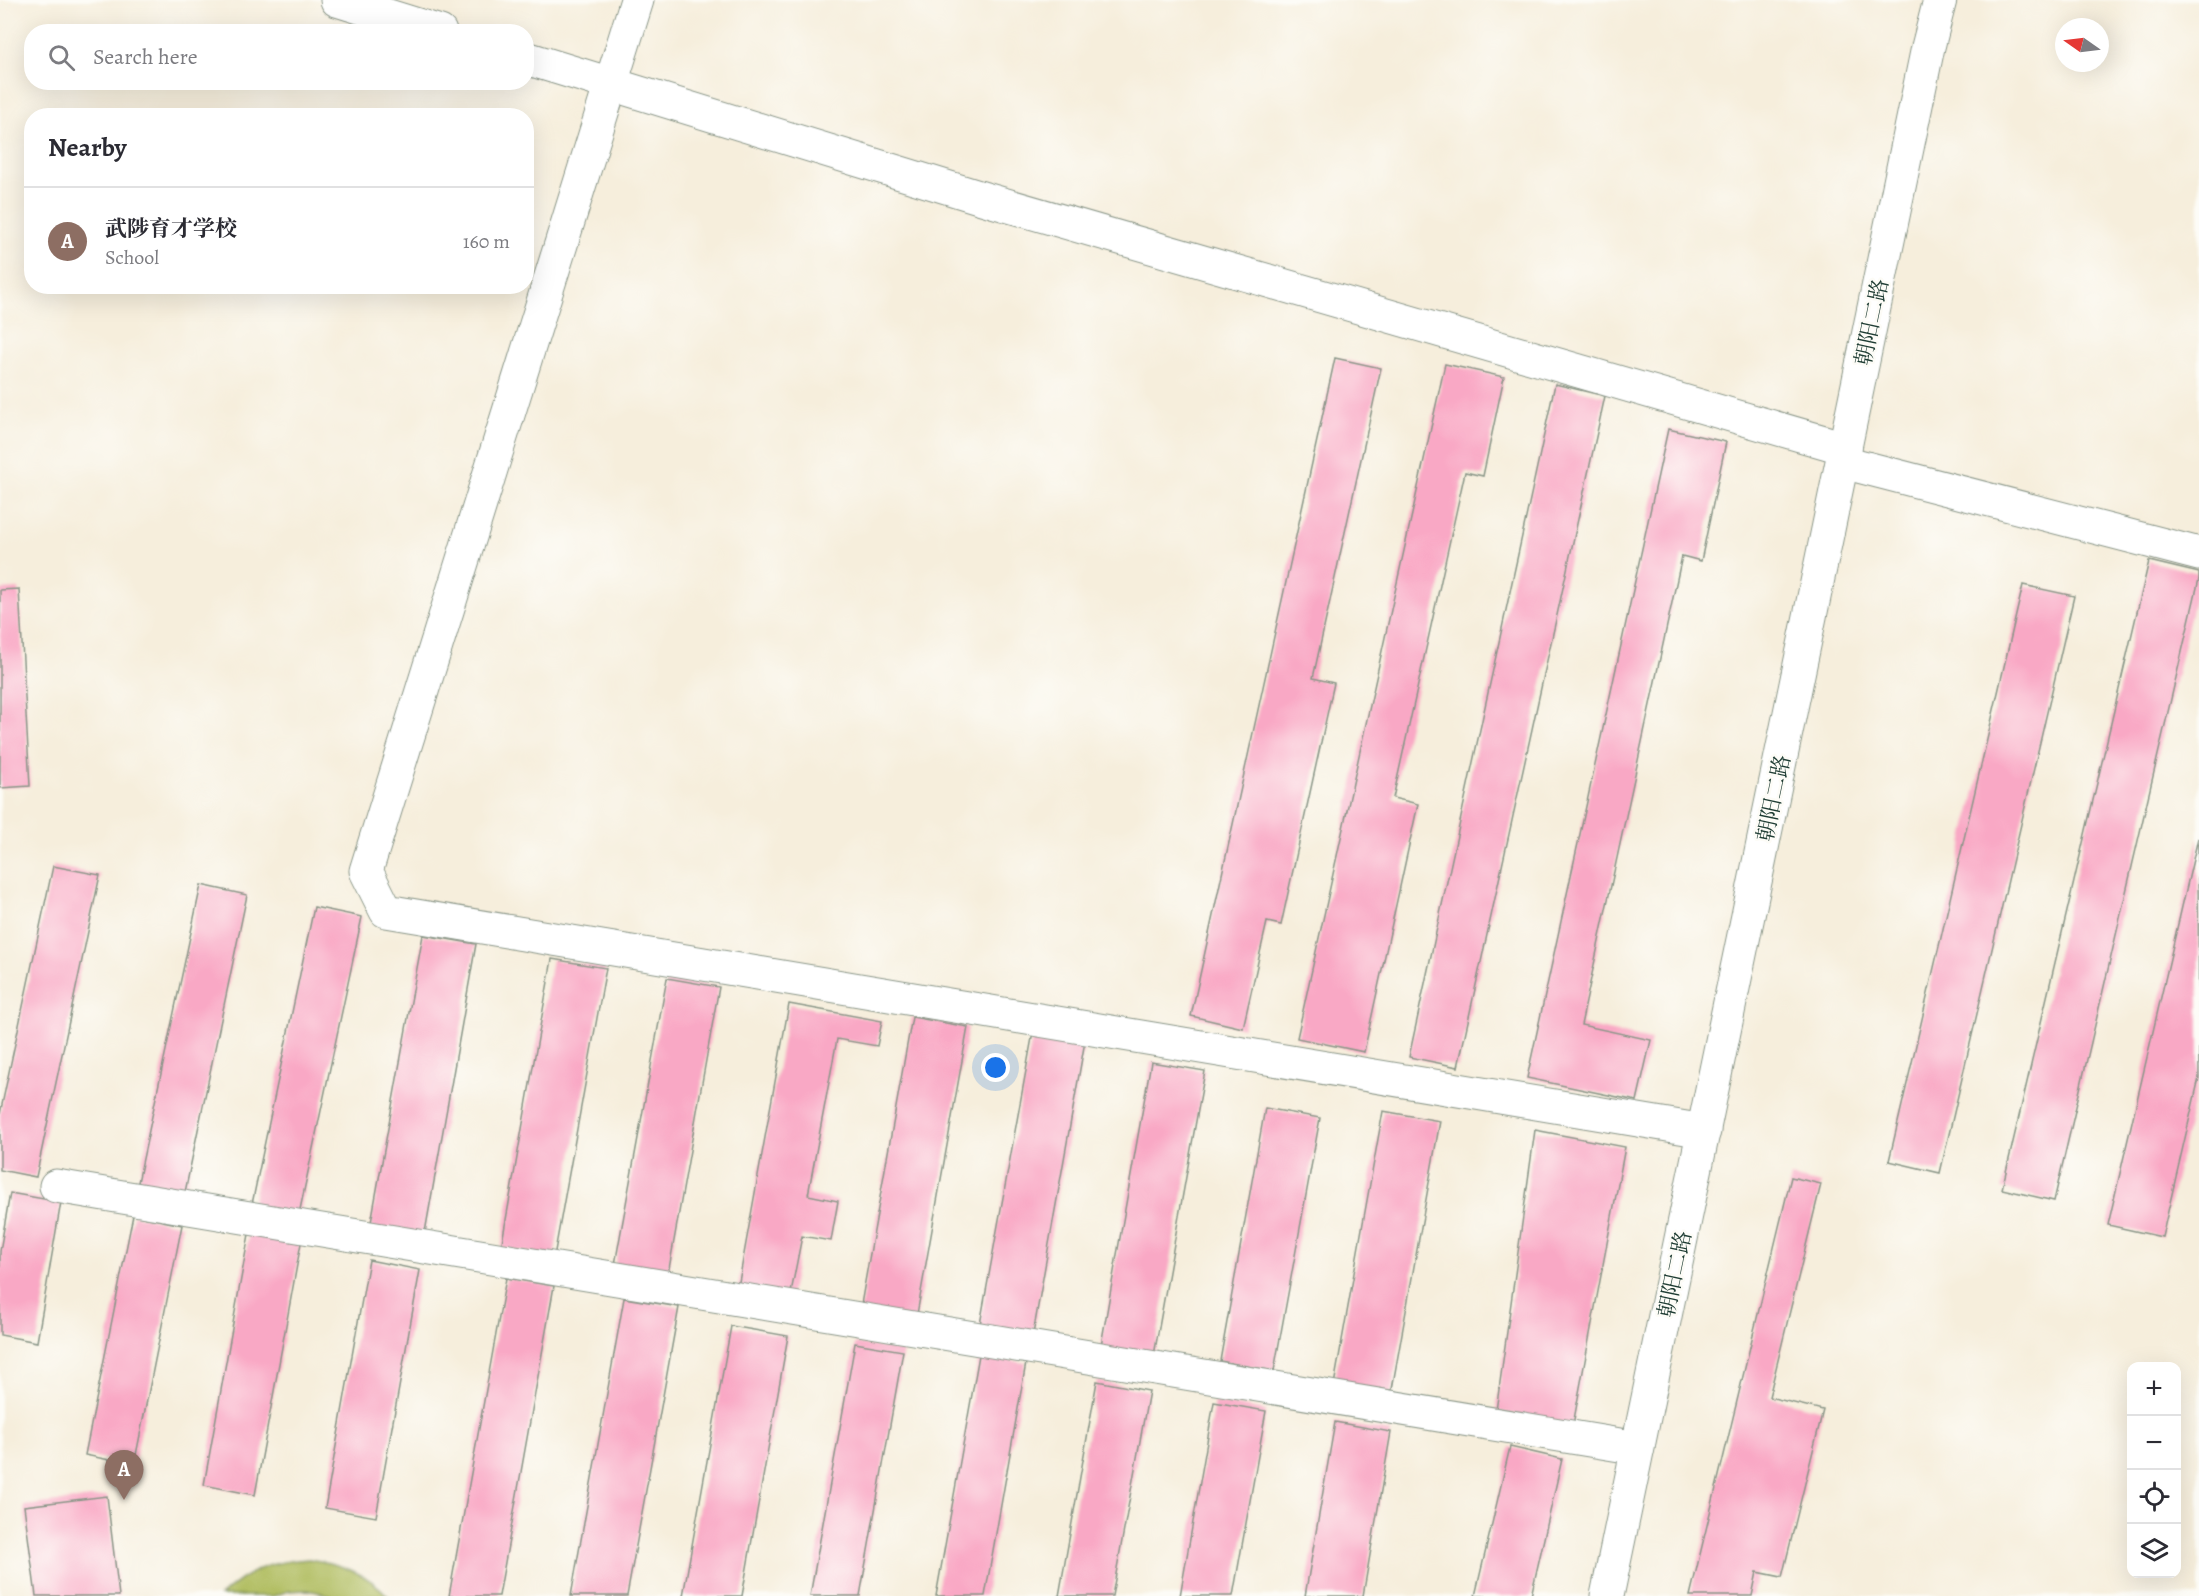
<!DOCTYPE html>
<meta charset="utf-8">
<style>
body{margin:0;font-family:Alegreya,"Noto Serif SC",serif;background:#f7f7f7;color:#2b2b33}
.controls{position:absolute;right:18px;bottom:18px;display:grid;overflow:hidden;border-radius:12px;box-shadow:0 6px 24px #0002}
.controls button{width:54px;height:54px;display:grid;place-items:center;padding:0;border:0;border-bottom:2px solid #e1e1e2;background:#fff;color:#2b2b33;font:30px sans-serif}
.compass{position:absolute;left:2055px;top:18px;width:54px;height:54px;border-radius:50%;background:#fff;box-shadow:0 6px 24px #0002;rotate:284deg}
.you{position:absolute;left:996px;top:1068px;width:21px;height:21px;margin:-15px;border:4px solid #fff;border-radius:50%;background:#1a73e8;box-shadow:0 0 0 9px #1a73e833}
.badge{display:grid;place-items:center;width:39px;height:39px;border-radius:50%;background:#1f6fb2;color:#fff;font-size:20px;font-weight:700}
.pin{position:absolute;translate:-50% -50px;filter:drop-shadow(0 2px 3px #0008)}
.pin::after{content:'';position:absolute;top:32px;width:21px;height:18px;background:inherit;clip-path:polygon(0 0,100% 0,50% 100%)}
.list{margin:0;padding:0;list-style:none}
h2{display:flex;justify-content:space-between;align-items:center;height:78px;margin:0;padding:0 24px;font-size:26px}
h2 small{font-size:20px;font-weight:400;color:#7c7c81}
.list li{display:grid;grid-template-columns:39px 1fr auto;gap:18px;align-items:center;box-sizing:border-box;height:108px;padding:0 24px;border-top:2px solid #e1e1e2}
.list b{display:block;font-size:22px;white-space:nowrap}
.list p{margin:0;font-size:20px;white-space:nowrap;color:#7c7c81}
.list em{font-size:20px;font-style:normal;color:#7c7c81}
.icon{flex:none;width:33px;height:33px;fill:none;stroke:currentColor;stroke-width:2;stroke-linecap:round;stroke-linejoin:round}
.map{position:relative;flex:none;width:2199px;height:1596px;overflow:hidden}
.search{position:absolute;background:#fff;box-shadow:0 6px 24px #0002;left:24px;top:24px;width:510px;height:66px;display:flex;align-items:center;gap:15px;box-sizing:border-box;padding:0 21px;border-radius:24px;color:#7c7c81;font-size:22px}
.panel{position:absolute;background:#fff;box-shadow:0 6px 24px #0002;left:24px;top:108px;width:510px;height:186px;border-radius:24px}
.map>svg:first-child{display:block}
.green{fill:#afbc5d;stroke:#677c48;stroke-width:1.5}
.building{fill:#f9a8c5}
.lines{fill:none;stroke-linecap:round;stroke-linejoin:round}
.minor-casing{stroke:#8a9688;stroke-width:35}
.minor{stroke:#fff;stroke-width:33}
.labels{text-anchor:middle;stroke-width:5;stroke-linejoin:round;paint-order:stroke}
.street-label{font-size:22px;fill:#1f3d34;stroke:#fdfcf7}
</style>
<div class="map">
<svg width="2199" height="1596" viewBox="0 0 2199 1596">
<rect width="100%" height="100%" fill="#fdfcf7"/>
<filter id="ink" filterUnits="userSpaceOnUse"><feTurbulence type="fractalNoise" baseFrequency=".0167" numOctaves="2"/><feDisplacementMap in="SourceGraphic" scale="12" xChannelSelector="R" yChannelSelector="G"/><feConvolveMatrix kernelMatrix="1 2 1 2 8 2 1 2 1" color-interpolation-filters="sRGB"/></filter>
<filter id="wash" filterUnits="userSpaceOnUse"><feTurbulence type="fractalNoise" baseFrequency=".008" numOctaves="4" result="noise"/><feDisplacementMap in="SourceGraphic" scale="24" xChannelSelector="R" yChannelSelector="G"/><feGaussianBlur stdDeviation="1.35" result="paint"/><feColorMatrix in="noise" values="0 0 0 0 0 0 0 0 0 0 0 0 0 0 0 0 0 1.4 0 .05"/><feComposite in="paint" operator="in"/></filter>
<g filter="url(#wash)">
<rect width="100%" height="100%" fill="#f6eedc"/>
<path class="green" d="M309,1559C340,1564 366,1572 388,1596H334L308,1590L289,1591L273,1596H220C249,1570 270,1561 309,1559Z"/>
<g id="blocks">
<g class="building">
<path d="M1335,358L1381,368L1313,678L1334,683L1281,925L1267,922L1243,1028L1191,1016Z"/>
<path d="M1445,364L1504,377L1483,476L1465,472L1393,798L1418,804L1364,1052L1297,1038Z"/>
<path d="M1555,384L1605,396L1458,1067L1409,1057Z"/>
<path d="M1668,429L1726,442L1701,561L1682,556L1581,1025L1651,1040L1637,1101L1527,1078Z"/>
<path d="M2149,561L2199,573V579L2054,1201L2002,1189Z"/>
<path d="M2023,585L2074,596L1940,1173L1889,1161Z"/>
<path d="M19,589L30,786L0,788V590Z"/>
<path d="M2198,838L2199,1078L2162,1237L2108,1225Z"/>
<path d="M53,866L100,875L36,1177L0,1170V1114Z"/>
<path d="M201,885L247,895L184,1197L137,1187Z"/>
<path d="M314,907L362,917L298,1219L251,1209Z"/>
<path d="M423,935L476,944L424,1238L370,1228Z"/>
<path d="M552,959L606,968L554,1257L501,1248Z"/>
<path d="M667,978L719,987L667,1280L614,1270Z"/>
<path d="M789,1004L882,1021L877,1046L837,1039L808,1195L838,1201L831,1241L802,1236L789,1303L737,1293Z"/>
<path d="M912,1017L968,1027L916,1320L860,1310Z"/>
<path d="M1033,1032L1085,1041L1032,1340L979,1330Z"/>
<path d="M1151,1062L1205,1071L1153,1361L1100,1351Z"/>
<path d="M1265,1108L1320,1118L1274,1371L1220,1361Z"/>
<path d="M1383,1111L1440,1121L1391,1395L1334,1385Z"/>
<path d="M1535,1130L1625,1147L1573,1425L1496,1411Z"/>
<path d="M1791,1177L1821,1184L1769,1397L1823,1410L1782,1577L1757,1572L1752,1596H1690Z"/>
<path d="M10,1193L61,1202L37,1342L0,1335V1251Z"/>
<path d="M133,1215L182,1225L134,1465L85,1455Z"/>
<path d="M249,1234L301,1243L255,1495L204,1485Z"/>
<path d="M369,1260L420,1270L376,1517L325,1508Z"/>
<path d="M506,1278L554,1286L499,1596H449Z"/>
<path d="M624,1298L679,1307L627,1596H571Z"/>
<path d="M731,1326L788,1336L742,1596H683Z"/>
<path d="M855,1343L903,1351L860,1596H810Z"/>
<path d="M979,1355L1026,1363L985,1596H936Z"/>
<path d="M1097,1381L1149,1391L1112,1596H1059Z"/>
<path d="M1214,1402L1266,1411L1233,1596H1180Z"/>
<path d="M1335,1422L1391,1432L1363,1596H1305Z"/>
<path d="M1510,1447L1562,1459L1531,1596H1475Z"/>
<path d="M107,1496L119,1596H36L24,1506Z"/>
</g>
</g>
</g>
<g filter="url(#ink)">
<use href="#blocks" fill-opacity="0" stroke="#8a9688" stroke-width="1.5"/>
<g class="lines">
<defs>
<g id="minor">
<path d="M337,0L440,32"/>
<path d="M637,0L366,871L386,911L1704,1131"/>
<path d="M526,58L982,198L1845,448"/>
<path d="M1843,462L2199,554"/>
<path d="M56,1186L1638,1448"/>
<path d="M1607,1596L1928,47L1940,0"/>
</g>
</defs>
<use href="#minor" class="minor-casing"/>
<use href="#minor" class="minor"/>
</g>
</g>
<g class="labels">
<g class="street-label">
<text transform="translate(1871 322) rotate(-78)" y="8">朝阳二路</text>
<text transform="translate(1773 798) rotate(-78)" y="8">朝阳二路</text>
<text transform="translate(1674 1274) rotate(-78)" y="8">朝阳二路</text>
</g>
</g>
</svg>
<div class="controls">
<button>+</button>
<button>−</button>
<button><svg class="icon" aria-label="locate" viewBox="0 0 24 24"><circle cx="12" cy="12" r="6"/><path d="M12 2v4M12 18v4M2 12h4M18 12h4"/></svg></button>
<button><svg class="icon" aria-label="layers" viewBox="0 0 24 24"><path d="M12 4l9 5-9 5-9-5zM3 14l9 5 9-5"/></svg></button>
</div>
<svg class="compass" viewBox="-18 -18 36 36"><path d="M0-13l5 13h-10z" fill="#e53935"/><path d="M0 13l5-13h-10z" fill="#7c7c81"/></svg>
<div class="you"></div>
<div class="pin badge" style="left:124px;top:1500px;background:#8d6e63">A</div>
<div class="search"><svg class="icon" aria-label="search" viewBox="0 0 24 24"><circle cx="10" cy="10" r="6"/><path d="M15 15l6 6"/></svg>Search here</div>
<section class="panel">
<h2>Nearby<small></small></h2>
<ul class="list">
<li><span class="badge" style="background:#8d6e63">A</span><div><b>武陟育才学校</b><p>School</p></div><em>160 m</em></li>
</ul>
</section>
</div>
